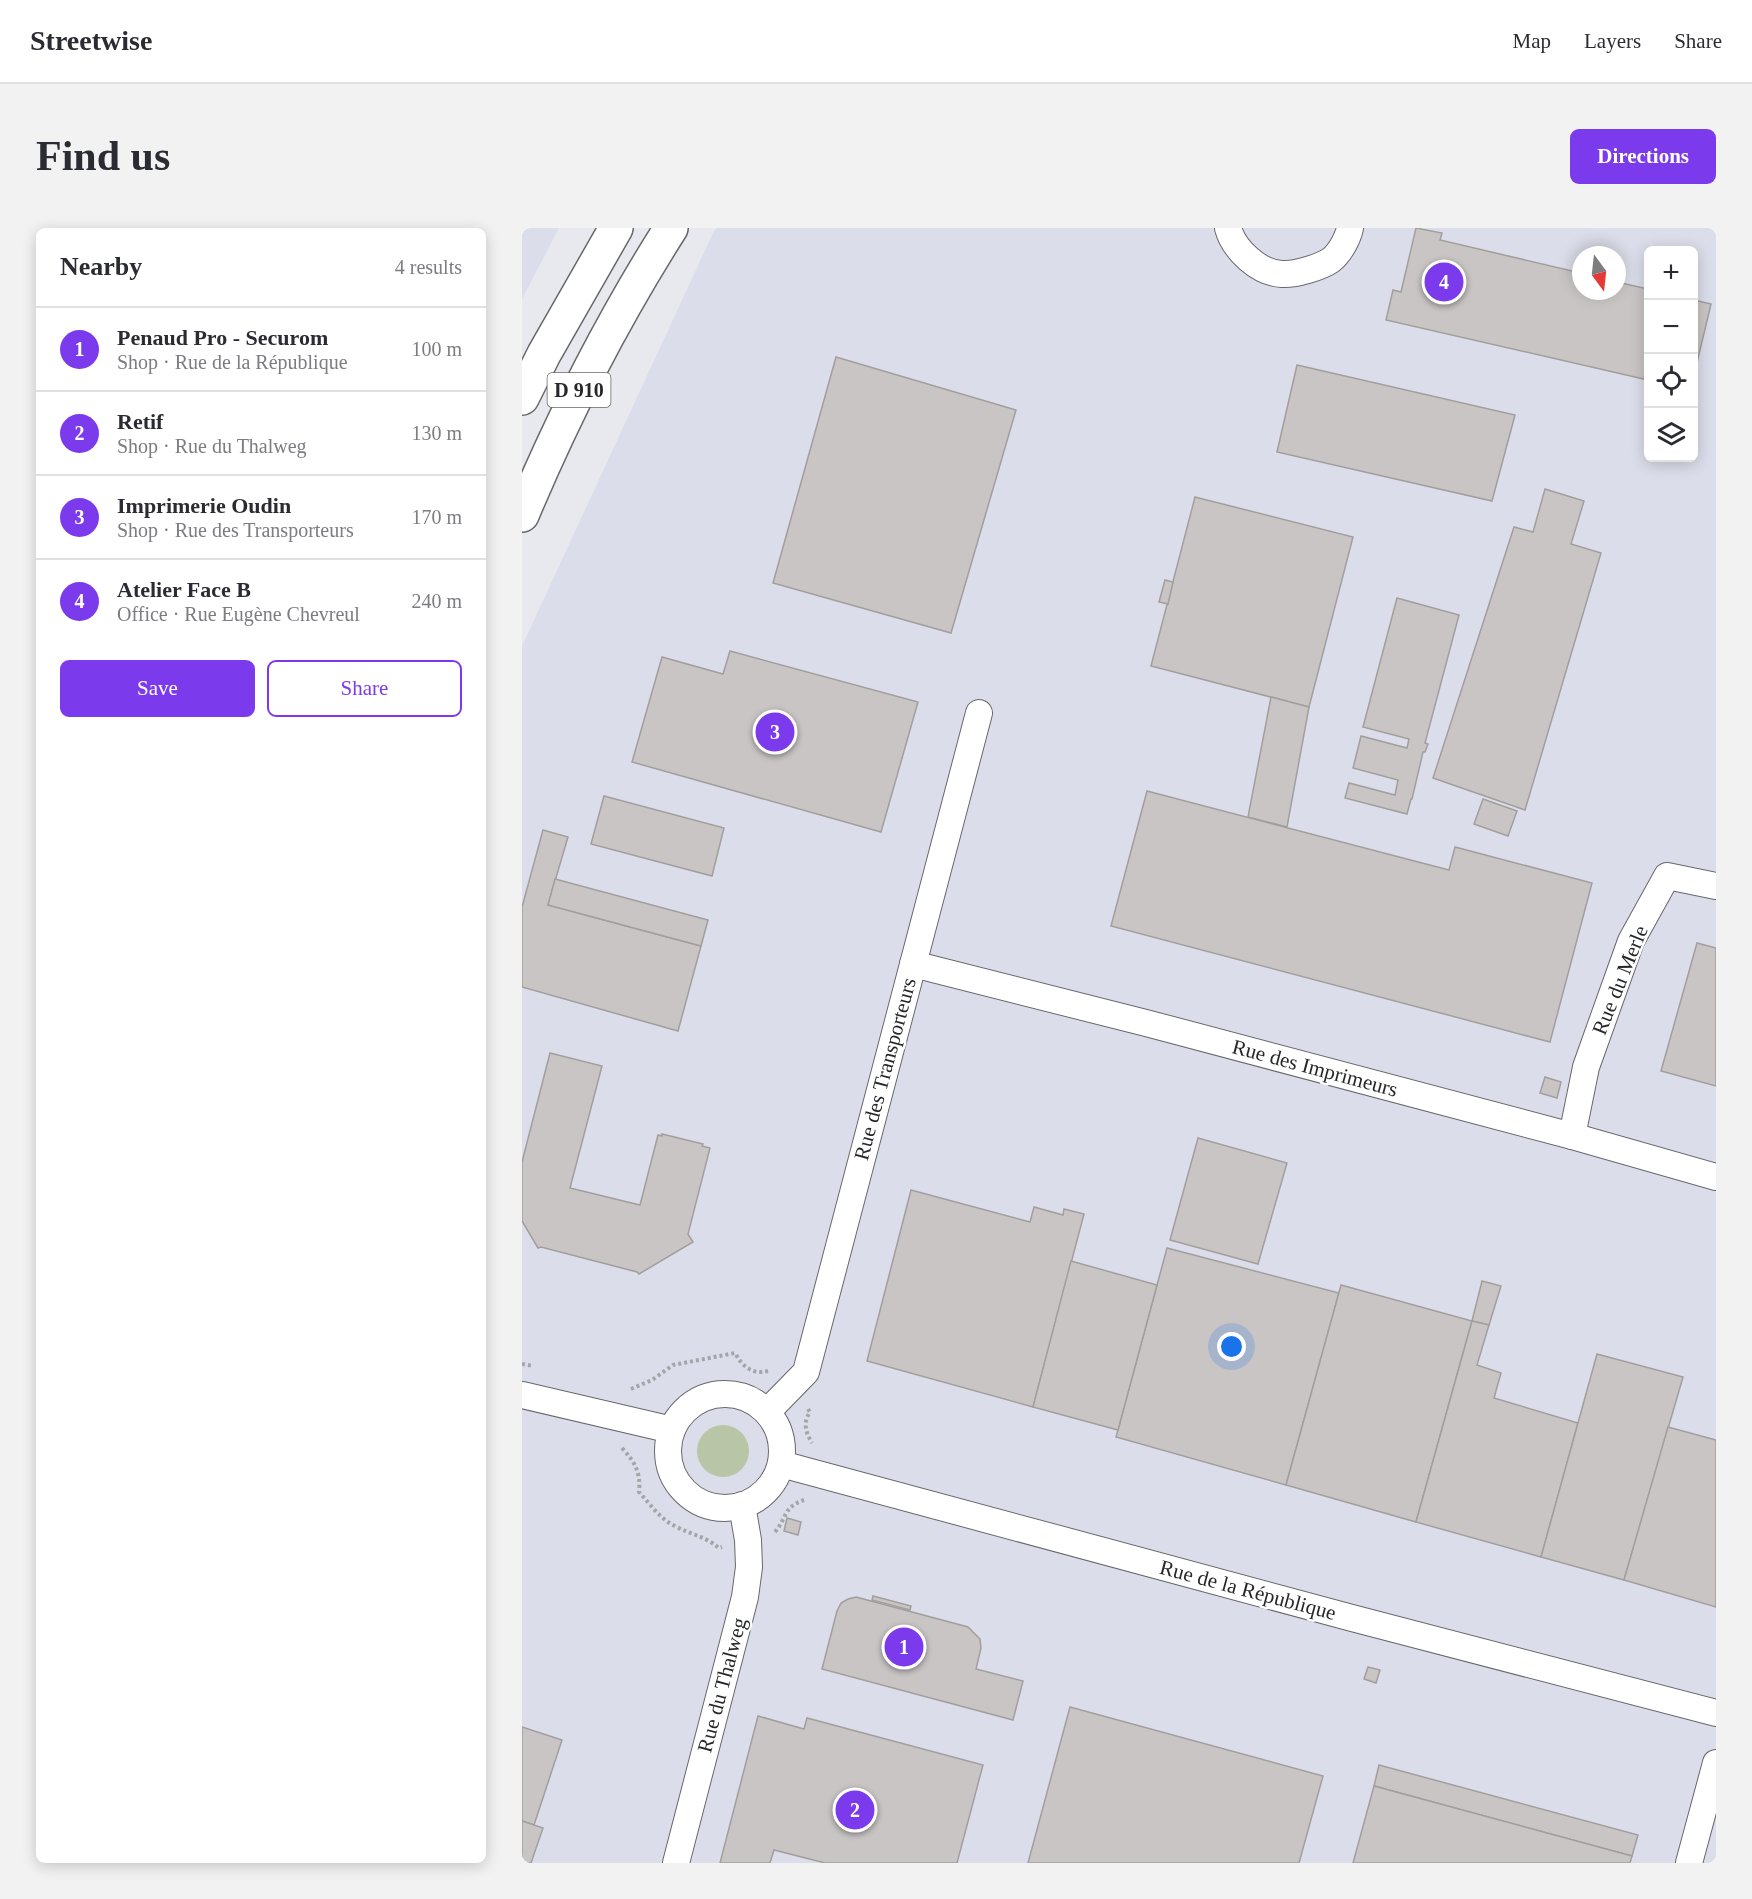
<!DOCTYPE html>
<meta charset="utf-8">
<style>
body{margin:0;font-family:Georgia,serif;background:#f2f2f3;color:#2b2b33}
.controls{position:absolute;right:18px;top:18px;display:grid;overflow:hidden;border-radius:9px;box-shadow:0 3px 15px #0003}
.controls button{width:54px;height:54px;display:grid;place-items:center;padding:0;border:0;border-bottom:2px solid #e1e1e2;background:#fff;color:#2b2b33;font:30px sans-serif}
.compass{position:absolute;left:1050px;top:18px;width:54px;height:54px;border-radius:50%;background:#fff;box-shadow:0 3px 15px #0003;rotate:165deg}
.you{position:absolute;left:710px;top:1119px;width:21px;height:21px;margin:-15px;border:4px solid #fff;border-radius:50%;background:#1a73e8;box-shadow:0 0 0 9px #1a73e833}
.badge{display:grid;place-items:center;width:39px;height:39px;border-radius:50%;background:#7c3aed;color:#fff;font-size:20px;font-weight:700}
.pin{position:absolute;translate:-50% -50%;border:3px solid #fff;box-shadow:0 2px 6px #0006}
.list{margin:0;padding:0;list-style:none}
h2{display:flex;justify-content:space-between;align-items:center;height:78px;margin:0;padding:0 24px;font-size:26px}
h2 small{font-size:20px;font-weight:400;color:#7c7c81}
.list li{display:grid;grid-template-columns:39px 1fr auto;gap:18px;align-items:center;box-sizing:border-box;height:84px;padding:0 24px;border-top:2px solid #e1e1e2}
.list b{display:block;font-size:22px;white-space:nowrap}
.list p{margin:0;font-size:20px;white-space:nowrap;color:#7c7c81}
.list em{font-size:20px;font-style:normal;color:#7c7c81}
.actions{display:flex;gap:12px;padding:18px 24px}
.actions a{flex:1;padding:14px 0;border:2px solid #7c3aed;border-radius:9px;text-align:center;font-size:21px;color:#7c3aed}
.actions .main{background:#7c3aed;color:#fff}
.icon{flex:none;width:33px;height:33px;fill:none;stroke:currentColor;stroke-width:2;stroke-linecap:round;stroke-linejoin:round}
.map{position:relative;flex:none;width:1194px;height:1635px;overflow:hidden;border-radius:9px}
header{display:flex;align-items:center;gap:36px;box-sizing:border-box;height:84px;padding:0 30px;background:#fff;border-bottom:2px solid #e1e1e2}
header strong{font-size:28px}
nav{display:flex;gap:33px;margin-inline-start:auto;font-size:21px}
.intro{display:flex;align-items:center;justify-content:space-between;box-sizing:border-box;height:144px;padding:0 36px}
h1{margin:0;font-size:42px}
.button{padding:15px 27px;border-radius:9px;background:#7c3aed;color:#fff;font-size:21px;font-weight:700}
main{display:flex;gap:36px;padding:0 36px}
aside{flex:1;background:#fff;border-radius:9px;box-shadow:0 3px 15px #0003}
.map>svg:first-child{display:block}
.built{fill:#dbdeea;fill-rule:evenodd}
.green{fill:#b8c5a6}
.building{fill:#cac5c5;stroke:#a39e9e;stroke-width:1.5}
.lines{fill:none;stroke-linecap:round;stroke-linejoin:round}
.minor-casing{stroke:#67686c;stroke-width:28}
.primary-casing{stroke:#67686c;stroke-width:36}
.path{stroke:#a4a5a9;stroke-width:4;stroke-dasharray:3 3;stroke-linecap:butt}
.minor{stroke:#fff;stroke-width:26}
.primary{stroke:#fff;stroke-width:33}
.labels{text-anchor:middle;stroke-width:5;stroke-linejoin:round;paint-order:stroke}
.shield{fill:#fff;stroke:#676868;stroke-width:1.5}
.shield-label{font-size:20px;font-weight:bold;fill:#262728}
.street-label{font-size:21px;fill:#262728;stroke:#fff}
</style>
<header>
<strong>Streetwise</strong>
<nav><a>Map</a><a>Layers</a><a>Share</a></nav>
</header>
<div class="intro"><h1>Find us</h1><a class="button">Directions</a></div>
<main>
<aside>
<h2>Nearby<small>4 results</small></h2>
<ul class="list">
<li><span class="badge">1</span><div><b>Penaud Pro - Securom</b><p>Shop · Rue de la République</p></div><em>100 m</em></li>
<li><span class="badge">2</span><div><b>Retif</b><p>Shop · Rue du Thalweg</p></div><em>130 m</em></li>
<li><span class="badge">3</span><div><b>Imprimerie Oudin</b><p>Shop · Rue des Transporteurs</p></div><em>170 m</em></li>
<li><span class="badge">4</span><div><b>Atelier Face B</b><p>Office · Rue Eugène Chevreul</p></div><em>240 m</em></li>
</ul>
<div class="actions"><a class="main">Save</a><a>Share</a></div>
</aside>
<div class="map">
<svg width="1194" height="1635" viewBox="0 0 1194 1635">
<rect width="100%" height="100%" fill="#e8e9ee"/>
<g class="built">
<path d="M0,0H37L0,71Z"/>
<path d="M194,0H1194V1635H0V418L191,5ZM1126,22H1172V230H1126ZM1059,27H1095V63H1059Z"/>
</g>
<circle class="green" cx="201" cy="1223" r="26"/>
<g class="building">
<path d="M894,0L920,5L918,12L1059,45V63H1095V54L1126,61V152L864,92L871,62L879,64Z"/>
<path d="M1172,72L1189,76L1172,147Z"/>
<path d="M314,129L494,182L429,405L251,355Z"/>
<path d="M775,137L993,187L970,273L755,224Z"/>
<path d="M1023,261L1062,273L1049,316L1079,325L1003,582L911,550L992,299L1011,304Z"/>
<path d="M673,269L831,309L787,479L629,438Z"/>
<path d="M643,352L651,354L646,376L637,374Z"/>
<path d="M875,370L937,387L903,515L906,516L903,524H901L890,571H889L885,586L823,570L827,555L873,567L876,552L831,540L839,508L885,520L887,511L841,499Z"/>
<path d="M208,423L396,474L359,604L110,534L140,429L201,446Z"/>
<path d="M749,469L787,479L765,599L726,589Z"/>
<path d="M625,563L927,642L933,619L1070,655L1028,814L589,698Z"/>
<path d="M82,568L202,600L190,648L69,616Z"/>
<path d="M961,571L995,583L986,608L952,596Z"/>
<path d="M21,602L46,609L26,677L179,718L156,803L0,759V679Z"/>
<path d="M33,651L186,692L179,718L26,677Z"/>
<path d="M1175,715L1194,720V858L1139,843Z"/>
<path d="M28,825L80,838L48,960L118,977L136,907L140,908V906L181,916L180,918L188,920L166,1006L171,1014L117,1046L115,1044L19,1019L16,1020L0,993V934Z"/>
<path d="M1023,849L1039,854L1035,870L1018,865Z"/>
<path d="M676,910L765,935L736,1036L648,1012Z"/>
<path d="M389,962L508,994L512,979L541,987L542,981L562,986L511,1179L345,1133Z"/>
<path d="M645,1020L817,1065L764,1257L594,1209Z"/>
<path d="M549,1033L635,1057L596,1202L511,1179Z"/>
<path d="M960,1053L979,1058L967,1097L950,1093Z"/>
<path d="M819,1057L950,1093L894,1294L764,1257Z"/>
<path d="M950,1093L967,1097L955,1137L979,1145L972,1170L1056,1195L1019,1329L894,1294Z"/>
<path d="M1075,1126L1161,1149L1102,1352L1019,1329Z"/>
<path d="M1146,1199L1194,1212V1379L1102,1352Z"/>
<path d="M265,1290L279,1294L276,1307L262,1303Z"/>
<path d="M351,1368L389,1378L388,1382L350,1372Z"/>
<path d="M334,1369L446,1399L458,1411L459,1420L454,1441L501,1453L491,1492L300,1441L315,1383L319,1375L326,1371Z"/>
<path d="M846,1439L858,1442L854,1455L842,1451Z"/>
<path d="M548,1479L801,1548L777,1635H506Z"/>
<path d="M236,1488L282,1501L285,1490L461,1537L435,1635H303L252,1622L248,1635H198Z"/>
<path d="M0,1499L40,1512L12,1597L0,1593Z"/>
<path d="M857,1537L1116,1607L1110,1628L852,1558Z"/>
<path d="M852,1558L1110,1628L1108,1635H831Z"/>
<path d="M0,1593L21,1600L9,1635H0Z"/>
</g>
<g class="lines">
<defs>
<g id="minor">
<path d="M706,0C712,22 737,45 760,46C773,47 799,39 809,32C818,25 826,10 828,0"/>
<path d="M391,736L624,795L1050,908L1194,949"/>
<path d="M1050,908L1064,839L1109,713L1145,648L1194,658"/>
<circle cx="203" cy="1223" r="57"/>
<path d="M0,1167L150,1202"/>
<path d="M246,1183L284,1144L457,485"/>
<path d="M259,1236L830,1390L1194,1485"/>
<path d="M154,1635L223,1369L227,1339L226,1312L220,1277"/>
<path d="M1167,1635L1194,1535"/>
</g>
<g id="primary">
<path d="M0,170L22,126L94,0"/>
<path d="M0,287C42,187 91,91 149,0"/>
</g>
</defs>
<use href="#minor" class="minor-casing"/>
<use href="#primary" class="primary-casing"/>
<g class="path">
<path d="M0,1136L11,1138"/>
<path d="M109,1161L130,1152L151,1137L213,1125C220,1138 230,1147 246,1143"/>
<path d="M286,1181L288,1184C281,1195 283,1203 290,1215"/>
<path d="M100,1220C113,1234 119,1245 117,1264C128,1276 138,1291 153,1298C169,1307 181,1307 197,1320L200,1319"/>
<path d="M253,1304C265,1290 261,1279 282,1272"/>
</g>
<use href="#minor" class="minor"/>
<use href="#primary" class="primary"/>
</g>
<g class="labels">
<rect class="shield" x="25.5" y="145" width="63" height="34" rx="4.5"/>
<g class="shield-label">
<text x="57" y="169">D 910</text>
</g>
<g class="street-label">
<text transform="translate(1098 752) rotate(-68)" y="7">Rue du Merle</text>
<text transform="translate(793 840) rotate(15)" y="7">Rue des Imprimeurs</text>
<text transform="translate(363 841) rotate(-75)" y="7">Rue des Transporteurs</text>
<text transform="translate(726 1362) rotate(15)" y="7">Rue de la République</text>
<text transform="translate(200 1457) rotate(-75)" y="7">Rue du Thalweg</text>
</g>
</g>
</svg>
<div class="controls">
<button>+</button>
<button>−</button>
<button><svg class="icon" aria-label="locate" viewBox="0 0 24 24"><circle cx="12" cy="12" r="6"/><path d="M12 2v4M12 18v4M2 12h4M18 12h4"/></svg></button>
<button><svg class="icon" aria-label="layers" viewBox="0 0 24 24"><path d="M12 4l9 5-9 5-9-5zM3 14l9 5 9-5"/></svg></button>
</div>
<svg class="compass" viewBox="-18 -18 36 36"><path d="M0-13l5 13h-10z" fill="#e53935"/><path d="M0 13l5-13h-10z" fill="#7c7c81"/></svg>
<div class="you"></div>
<div class="pin badge" style="left:382px;top:1419px">1</div>
<div class="pin badge" style="left:333px;top:1582px">2</div>
<div class="pin badge" style="left:253px;top:504px">3</div>
<div class="pin badge" style="left:922px;top:54px">4</div>
</div>
</main>
